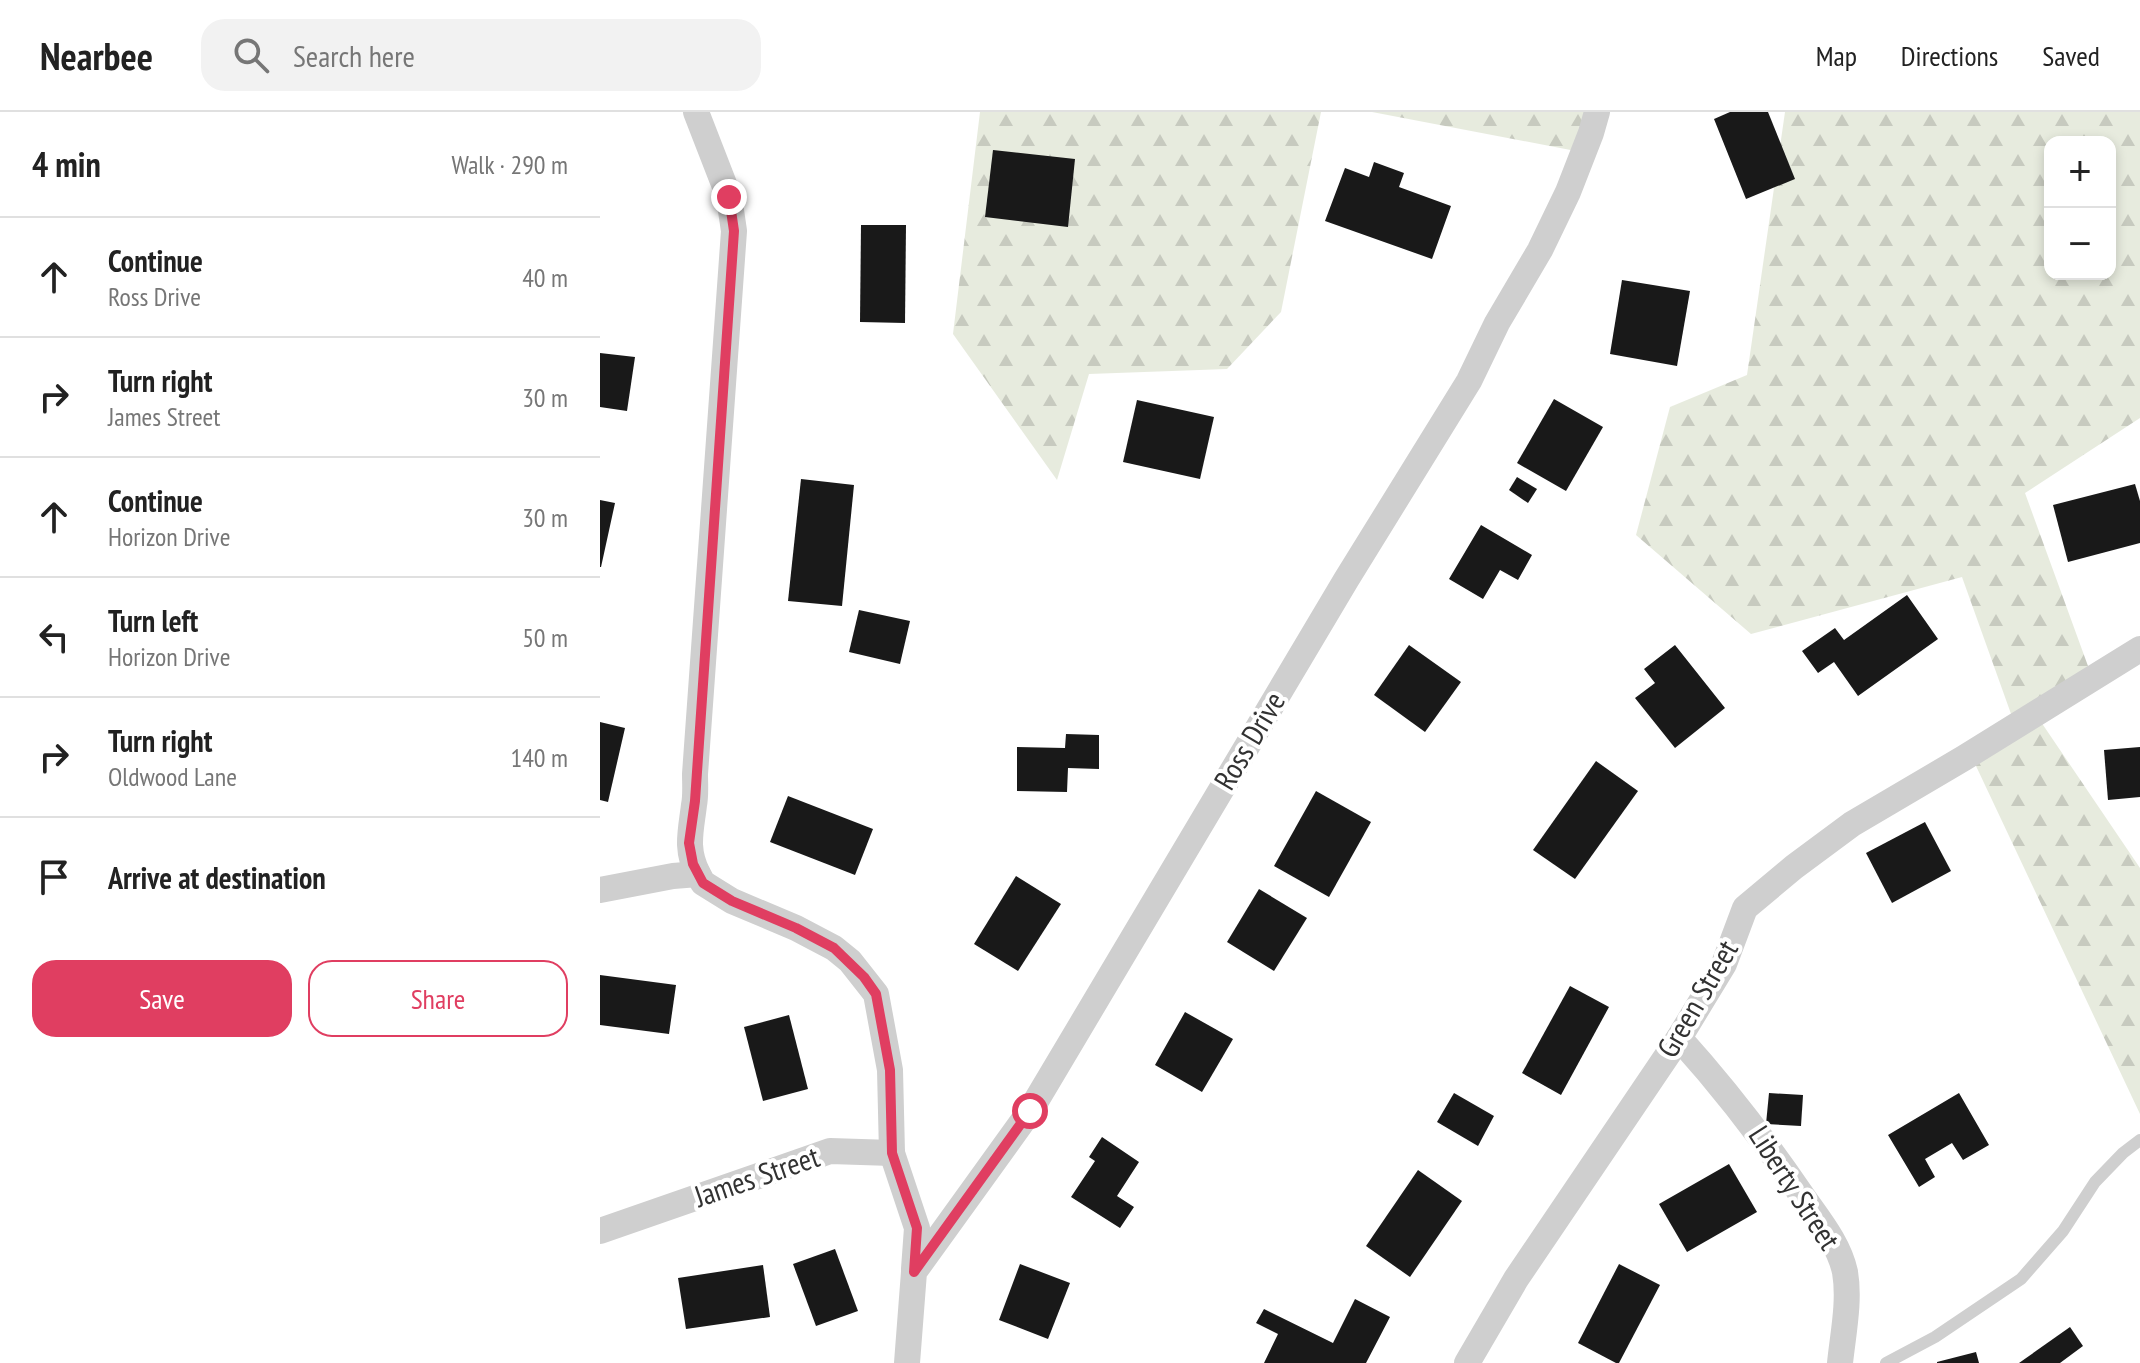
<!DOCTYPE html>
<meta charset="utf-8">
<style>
body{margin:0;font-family:"PT Sans Narrow",sans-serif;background:#f2f2f2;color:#222}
.controls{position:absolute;right:24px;top:24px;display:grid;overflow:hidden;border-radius:16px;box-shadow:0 4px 12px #0003}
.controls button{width:72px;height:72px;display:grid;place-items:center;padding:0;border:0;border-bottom:2px solid #e0e0e0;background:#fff;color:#222;font:40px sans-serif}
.stop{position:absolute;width:24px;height:24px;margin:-18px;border:6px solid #e03e61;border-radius:50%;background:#fff}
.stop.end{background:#e03e61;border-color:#fff;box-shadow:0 2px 8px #0008}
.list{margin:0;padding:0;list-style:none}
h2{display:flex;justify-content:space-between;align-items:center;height:104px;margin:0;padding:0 32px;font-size:34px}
h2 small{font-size:26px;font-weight:400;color:#767676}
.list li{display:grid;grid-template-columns:52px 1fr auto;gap:24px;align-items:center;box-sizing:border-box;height:120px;padding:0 32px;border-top:2px solid #e0e0e0}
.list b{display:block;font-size:30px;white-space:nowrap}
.list p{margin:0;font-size:26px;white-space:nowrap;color:#767676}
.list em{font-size:26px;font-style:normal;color:#767676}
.actions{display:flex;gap:16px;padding:24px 32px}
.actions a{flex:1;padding:18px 0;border:2px solid #e03e61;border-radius:24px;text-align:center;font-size:28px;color:#e03e61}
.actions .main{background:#e03e61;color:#fff}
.icon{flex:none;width:44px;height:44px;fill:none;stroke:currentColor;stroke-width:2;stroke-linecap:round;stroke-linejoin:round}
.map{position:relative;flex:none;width:1540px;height:1251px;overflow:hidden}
header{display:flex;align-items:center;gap:48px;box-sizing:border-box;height:112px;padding:0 40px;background:#fff;border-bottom:2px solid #e0e0e0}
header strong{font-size:38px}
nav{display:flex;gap:44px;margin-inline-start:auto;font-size:28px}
.search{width:560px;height:72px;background:#f2f2f2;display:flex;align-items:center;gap:20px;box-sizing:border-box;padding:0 28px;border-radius:24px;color:#767676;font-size:30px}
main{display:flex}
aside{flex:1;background:#fff}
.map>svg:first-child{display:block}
.forest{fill:url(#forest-firs);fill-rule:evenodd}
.building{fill:#191919}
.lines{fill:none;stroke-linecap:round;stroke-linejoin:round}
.service{stroke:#cfcfcf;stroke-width:12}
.minor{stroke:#cfcfcf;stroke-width:26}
.route{stroke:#e03e61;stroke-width:10}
.labels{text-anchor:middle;stroke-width:8;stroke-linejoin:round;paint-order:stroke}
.street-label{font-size:30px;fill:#323232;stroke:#fff}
</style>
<header>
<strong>Nearbee</strong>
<div class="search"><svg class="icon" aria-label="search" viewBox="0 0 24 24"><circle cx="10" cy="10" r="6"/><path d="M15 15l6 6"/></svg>Search here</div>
<nav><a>Map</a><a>Directions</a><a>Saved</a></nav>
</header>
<main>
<aside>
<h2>4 min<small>Walk · 290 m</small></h2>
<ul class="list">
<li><svg class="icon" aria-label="ahead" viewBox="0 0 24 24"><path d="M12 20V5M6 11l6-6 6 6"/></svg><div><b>Continue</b><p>Ross Drive</p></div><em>40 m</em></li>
<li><svg class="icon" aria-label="right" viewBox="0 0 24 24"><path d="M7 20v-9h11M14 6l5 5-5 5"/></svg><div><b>Turn right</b><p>James Street</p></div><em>30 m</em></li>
<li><svg class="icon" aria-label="ahead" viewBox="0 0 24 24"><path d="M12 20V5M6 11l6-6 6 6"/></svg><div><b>Continue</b><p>Horizon Drive</p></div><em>30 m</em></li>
<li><svg class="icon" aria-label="left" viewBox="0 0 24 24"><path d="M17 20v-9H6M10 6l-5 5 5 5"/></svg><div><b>Turn left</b><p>Horizon Drive</p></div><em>50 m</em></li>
<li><svg class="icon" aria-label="right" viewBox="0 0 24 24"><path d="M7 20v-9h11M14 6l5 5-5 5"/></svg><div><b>Turn right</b><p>Oldwood Lane</p></div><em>140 m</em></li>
<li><svg class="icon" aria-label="arrive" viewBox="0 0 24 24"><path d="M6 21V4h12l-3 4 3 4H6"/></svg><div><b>Arrive at destination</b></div></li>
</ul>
<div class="actions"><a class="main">Save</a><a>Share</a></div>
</aside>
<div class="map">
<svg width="1540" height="1251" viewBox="0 0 1540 1251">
<defs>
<pattern id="forest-firs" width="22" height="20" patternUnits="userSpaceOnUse" patternTransform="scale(2)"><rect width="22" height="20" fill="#e7ebde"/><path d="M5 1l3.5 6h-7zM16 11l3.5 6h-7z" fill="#c7cabf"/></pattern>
</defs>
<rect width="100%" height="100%" fill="#fff"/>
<g class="forest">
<path d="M380,0H721L681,200L627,257L489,262L457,368L353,222Z"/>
<path d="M772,0H993L986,41Z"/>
<path d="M1185,0H1540V306L1425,381L1496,576L1439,607L1540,756V1002L1368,637L1415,613L1362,465L1151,522L1036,423L1070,295L1147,263ZM1450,30H1510V162H1450Z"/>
</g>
<g class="building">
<path d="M1130,0H1168L1195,67L1146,87L1114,7Z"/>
<path d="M393,38L475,47L468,115L385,105Z"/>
<path d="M774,50L804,61L799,75L851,94L832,147L725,109L745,56L769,65Z"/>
<path d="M261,113H306L305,211L260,210Z"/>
<path d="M1022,168L1090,179L1077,254L1010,242Z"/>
<path d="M0,241L35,245L27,299L0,295Z"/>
<path d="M954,287L1003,315L966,379L917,351Z"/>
<path d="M537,288L614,305L600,367L523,350Z"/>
<path d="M917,365L937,377L928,391L909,378Z"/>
<path d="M201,367L254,373L242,494L188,489Z"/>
<path d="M1535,372L1540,389V431L1468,450L1453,393Z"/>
<path d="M0,388L15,391L1,455H0Z"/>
<path d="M881,413L932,443L918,468L900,458L883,487L849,467Z"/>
<path d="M1307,483L1338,527L1258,584L1234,550L1218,561L1202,539L1235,516L1244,528Z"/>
<path d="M259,498L310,509L300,552L249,540Z"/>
<path d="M809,533L861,570L825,620L774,583Z"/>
<path d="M1075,533L1125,596L1075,636L1035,586L1055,571L1044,557Z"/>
<path d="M0,610L25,616L8,690L0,688Z"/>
<path d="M466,622L499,623V657L468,656L467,680L417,679V635L465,636Z"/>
<path d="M1540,635V685L1508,688L1504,638Z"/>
<path d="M996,649L1038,679L975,767L933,738Z"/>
<path d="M716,679L771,710L729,785L674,754Z"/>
<path d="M188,684L273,717L255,763L170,730Z"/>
<path d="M1325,710L1351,759L1292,791L1266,741Z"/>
<path d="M416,764L461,792L418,859L374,832Z"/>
<path d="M659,777L707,806L674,859L627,830Z"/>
<path d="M0,863L76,873L69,922L0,913Z"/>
<path d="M970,874L1009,895L961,983L922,961Z"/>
<path d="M585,900L633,927L602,980L555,953Z"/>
<path d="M189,903L208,977L163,989L144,915Z"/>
<path d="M854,981L894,1004L878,1034L837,1010Z"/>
<path d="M1169,981L1203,983L1201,1014L1166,1012Z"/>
<path d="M1359,981L1389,1033L1363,1048L1352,1031L1325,1047L1335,1065L1319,1075L1288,1023Z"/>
<path d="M502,1025L539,1050L517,1084L534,1095L520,1116L471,1085L495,1049L489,1045Z"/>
<path d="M1129,1052L1157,1100L1087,1140L1059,1092Z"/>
<path d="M818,1058L862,1089L810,1165L766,1134Z"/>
<path d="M235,1137L258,1199L216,1214L193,1152Z"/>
<path d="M420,1152L470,1171L448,1227L399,1208Z"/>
<path d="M1019,1152L1060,1173L1019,1251H1016L978,1231Z"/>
<path d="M163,1153L170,1205L86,1217L78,1166Z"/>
<path d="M755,1187L790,1205L766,1251H664L678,1222L656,1211L664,1197L733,1231Z"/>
<path d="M1470,1215L1483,1234L1460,1251H1419Z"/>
<path d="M1376,1240L1379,1251H1337V1250Z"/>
</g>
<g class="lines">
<path class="service" d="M1286,1251L1335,1225L1421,1167L1463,1119L1495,1070L1523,1041L1540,1028"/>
<g class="minor">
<path d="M96,0L129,85L134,119L95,662C95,672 96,683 94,693C91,719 85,737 98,762"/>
<path d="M0,778L73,764L98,762L103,771L132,789L196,816L234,836L250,849L276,882L290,958L292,1041L317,1116L314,1157"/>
<path d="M1079,926C1124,976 1165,1029 1203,1085C1219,1108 1239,1132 1245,1160C1250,1189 1243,1222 1240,1251"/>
<path d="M0,1119L230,1039L292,1041"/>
<path d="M307,1251L314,1160L430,999L746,468L869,269L897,211L940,138L968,80L991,21L997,0"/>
<path d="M867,1251L916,1167L1079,926L1124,852L1145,796L1194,755L1252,712L1364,646L1540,537"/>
</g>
</g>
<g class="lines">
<path class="route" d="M129,85L134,119L95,689L89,731L93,752L103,771L132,789L196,816L234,836L264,865L276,882L290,958L292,1041L317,1116L314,1160L430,999"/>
</g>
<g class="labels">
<g class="street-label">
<text transform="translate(650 629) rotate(-59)" y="10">Ross Drive</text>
<text transform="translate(1098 887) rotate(-60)" y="10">Green Street</text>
<text transform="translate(157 1065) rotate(-19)" y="10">James Street</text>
<text transform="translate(1194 1076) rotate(57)" y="10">Liberty Street</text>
</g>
</g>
</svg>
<div class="controls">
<button>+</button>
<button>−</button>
</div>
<div class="stop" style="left:430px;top:999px"></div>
<div class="stop end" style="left:129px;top:85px"></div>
</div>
</main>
